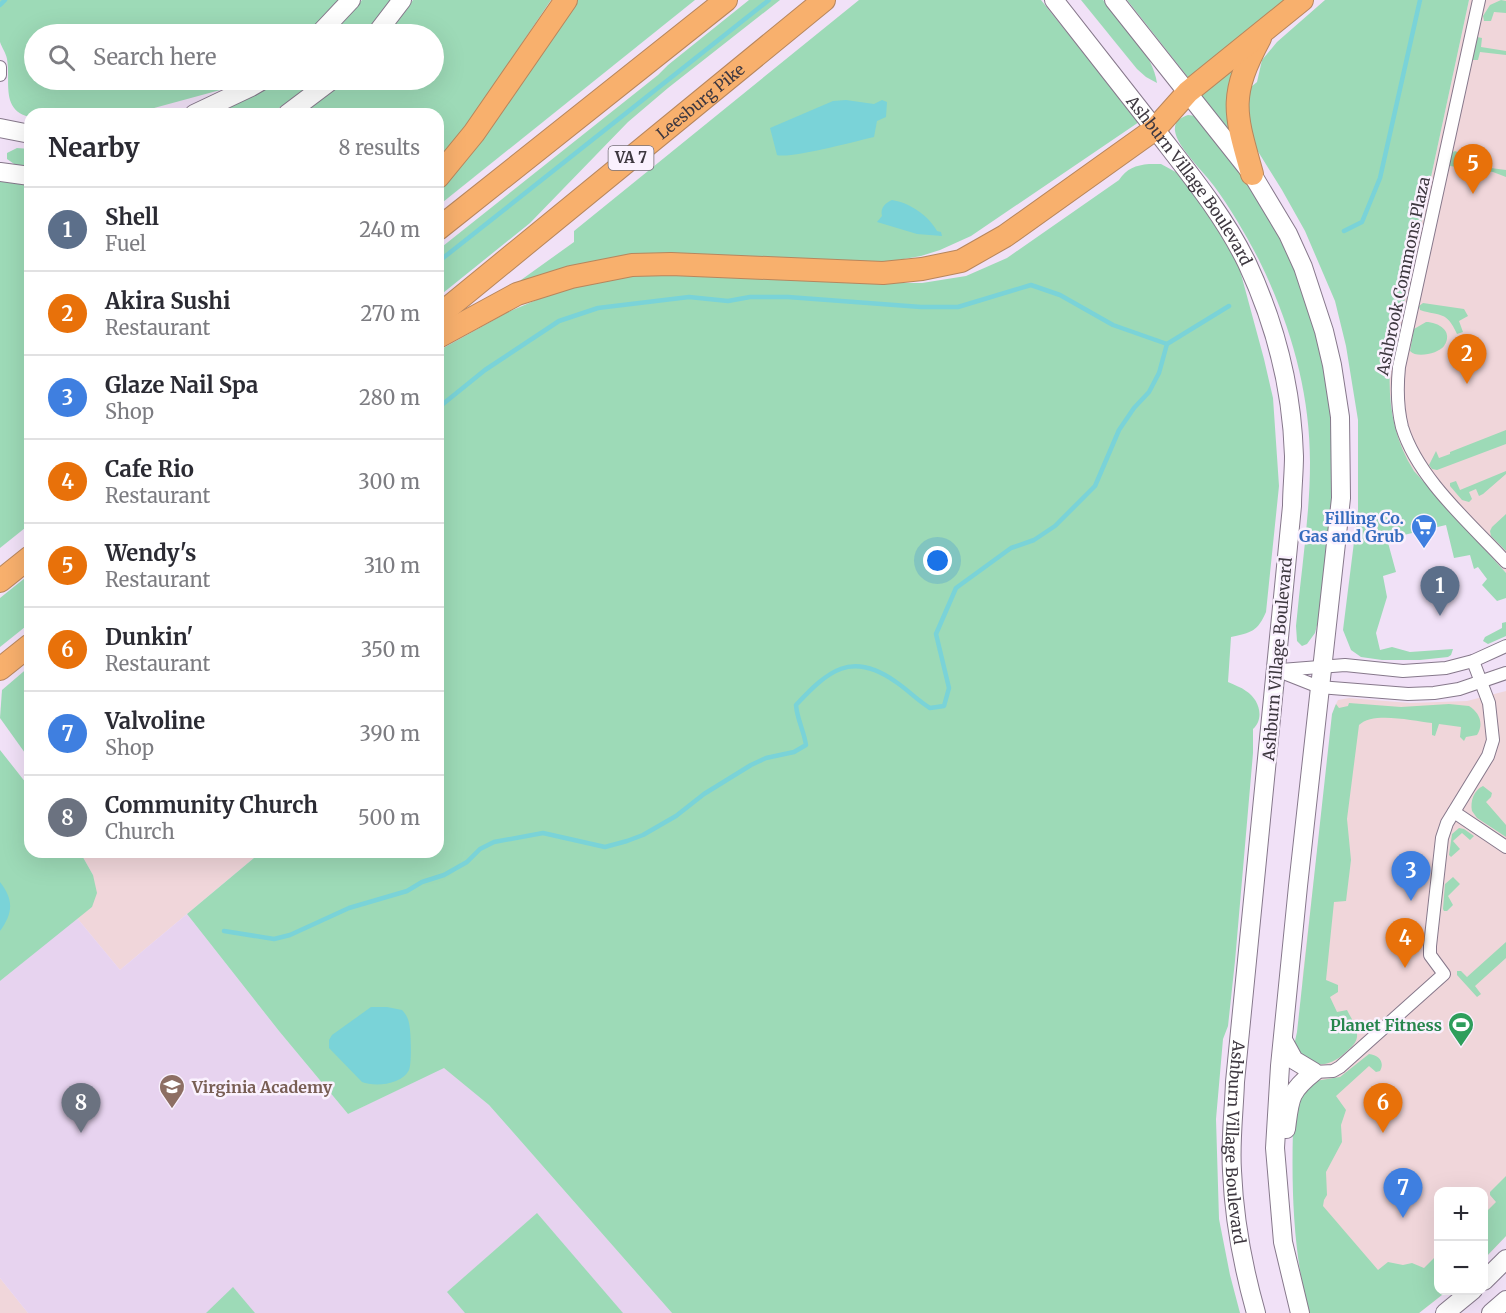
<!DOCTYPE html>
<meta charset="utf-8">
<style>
body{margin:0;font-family:Merriweather,serif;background:#f2f2f3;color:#2b2b33}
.controls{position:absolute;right:18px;bottom:18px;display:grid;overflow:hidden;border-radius:12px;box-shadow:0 6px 24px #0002}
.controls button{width:54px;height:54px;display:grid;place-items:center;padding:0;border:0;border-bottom:2px solid #e1e1e2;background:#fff;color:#2b2b33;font:30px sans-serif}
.you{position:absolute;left:938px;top:561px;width:21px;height:21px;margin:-15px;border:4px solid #fff;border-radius:50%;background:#1a73e8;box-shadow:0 0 0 9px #1a73e833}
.badge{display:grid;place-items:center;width:39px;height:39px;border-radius:50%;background:#7c3aed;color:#fff;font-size:20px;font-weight:700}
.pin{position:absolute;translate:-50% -50px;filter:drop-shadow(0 2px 3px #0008)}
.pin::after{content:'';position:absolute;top:32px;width:21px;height:18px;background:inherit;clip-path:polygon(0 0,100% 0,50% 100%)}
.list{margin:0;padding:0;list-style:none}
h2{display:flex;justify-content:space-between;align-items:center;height:78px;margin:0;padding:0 24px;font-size:26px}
h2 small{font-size:20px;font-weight:400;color:#7c7c81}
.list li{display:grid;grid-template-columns:39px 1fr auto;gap:18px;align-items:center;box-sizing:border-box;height:84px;padding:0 24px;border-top:2px solid #e1e1e2}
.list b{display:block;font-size:22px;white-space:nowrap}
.list p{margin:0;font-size:20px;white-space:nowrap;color:#7c7c81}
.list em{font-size:20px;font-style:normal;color:#7c7c81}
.icon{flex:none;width:33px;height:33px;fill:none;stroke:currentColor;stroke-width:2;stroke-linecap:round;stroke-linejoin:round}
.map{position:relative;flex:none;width:1506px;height:1313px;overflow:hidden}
.search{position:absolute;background:#fff;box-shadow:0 6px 24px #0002;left:24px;top:24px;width:420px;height:66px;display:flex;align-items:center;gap:15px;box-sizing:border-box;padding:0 21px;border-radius:33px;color:#7c7c81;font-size:22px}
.panel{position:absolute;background:#fff;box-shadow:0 6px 24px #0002;left:24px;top:108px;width:420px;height:750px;border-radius:18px}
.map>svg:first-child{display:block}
.commercial{fill:#f0d6da}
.built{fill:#e7d3ef}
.green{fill:#9ddab7}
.water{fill:#7ad3d8}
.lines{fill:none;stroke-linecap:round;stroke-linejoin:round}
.stream{stroke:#7ad3d8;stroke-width:4.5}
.street-casing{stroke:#86788b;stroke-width:14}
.secondary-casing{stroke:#86788b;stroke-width:20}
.highway-casing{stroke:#b7865d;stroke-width:24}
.street{stroke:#fff;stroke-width:12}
.secondary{stroke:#fff;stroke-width:18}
.highway{stroke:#f8b06d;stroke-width:22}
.labels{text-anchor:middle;stroke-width:5;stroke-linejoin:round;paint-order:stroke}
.shield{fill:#faf1fe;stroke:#767079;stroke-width:1.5}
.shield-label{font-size:15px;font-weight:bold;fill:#3e3840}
.street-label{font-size:16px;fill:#3e3840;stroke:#faf1fe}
.shop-label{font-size:16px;font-weight:bold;fill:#366cbe;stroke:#faf1fe;text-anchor:end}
.leisure-label{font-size:16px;font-weight:bold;fill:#27864d;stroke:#faf1fe;text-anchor:end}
.education-label{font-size:16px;font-weight:bold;fill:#785e54;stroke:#faf1fe;text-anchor:start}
</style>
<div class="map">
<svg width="1506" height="1313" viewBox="0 0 1506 1313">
<rect width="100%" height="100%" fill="#f1e1f7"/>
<g class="commercial">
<path d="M1469,0H1506V573L1414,471L1402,452L1396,432L1389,389L1390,368Z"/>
<path d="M1506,691V1236L1484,1259V1192H1438V1290L1447,1291L1419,1313H1309L1293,1194L1294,1102L1303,973L1334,708L1338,700L1349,698L1410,703L1467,701Z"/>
<path d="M80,852H261L120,970L77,918L92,907L93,875Z"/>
<path d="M0,1278L28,1313H0Z"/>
</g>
<path class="built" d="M187,914L279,1031L348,1114L444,1067L489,1105L672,1313H28L0,1278V981L77,918L120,970Z"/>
<g class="green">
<path d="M0,0H338L326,16L305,34H34V80H245L235,86L132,114H30V117C0,110 11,81 7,59C6,53 2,48 0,42C0,32 0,11 0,0Z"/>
<path d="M362,0H392L366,34H331Z"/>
<path d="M413,0H551L469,122L438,164V114H303L346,80H434V34H388Z"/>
<path d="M576,0H695L438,206V186Z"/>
<path d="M749,0H780L668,88L628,122L530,223L438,297V250L658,75L668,65Z"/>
<path d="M859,0H1041L1139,122L971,236L940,250L921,256L881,263L665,253L518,285L521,280L574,242V231Z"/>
<path d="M1081,0H1103C1123,20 1153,55 1157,83L1146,77L1137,69Z"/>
<path d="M1127,0H1286L1190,80Z"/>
<path d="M1325,0H1469L1390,368C1388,405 1394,439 1414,471L1506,573V598L1497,601L1482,585L1487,579L1478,567L1474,569L1470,555L1454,558L1446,525L1387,539L1396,572L1383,576L1387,597L1376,633L1380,650L1392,647L1410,652L1453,649L1451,655L1448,657L1420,660H1382L1361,657L1351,650L1343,630L1358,510V420L1346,346L1335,301L1305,231L1282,190L1249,137L1245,92L1257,82L1262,60L1277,42Z"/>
<path d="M1501,0L1506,1V13L1494,12L1491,21H1484L1483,16L1490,5Z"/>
<path d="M1477,37L1482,38L1481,47L1506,51V55L1480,52L1478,60H1473L1472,58Z"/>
<path d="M1235,67L1230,131L1201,96Z"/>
<path d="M278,80H319L270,114H218L264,89Z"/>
<path d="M1188,115L1196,116L1246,179L1265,210L1285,246L1314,320L1325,368L1332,410L1334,503L1318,621L1315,633L1307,644L1302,646L1297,641L1296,626C1301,572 1310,516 1310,462C1310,391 1290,323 1259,260C1246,235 1231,209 1214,186C1204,172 1177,147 1175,131C1174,121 1180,118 1188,115Z"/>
<path d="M17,148L30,149V167L17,166L7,159V153Z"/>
<path d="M1455,151L1460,153V164L1506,170V177L1493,172L1450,166L1449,164L1451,153Z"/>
<path d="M1149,164H1161L1183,176L1215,223L1238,263L1264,359L1273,398L1279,486L1266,612C1258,631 1251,633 1231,637L1228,682C1234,685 1241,687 1246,691C1259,699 1265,718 1253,729V753L1235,961L1228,1026L1223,1039L1216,1119L1219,1219L1230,1275L1240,1313H672L489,1105L444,1068L348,1114L279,1031L187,914L261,852H438V351L508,312L553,293L620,277L661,275L880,283H922L966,276L1007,258L1119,180C1126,169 1136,165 1149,164Z"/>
<path d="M0,181L30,184V524L0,548Z"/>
<path d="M1423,303L1464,309L1468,316L1459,321L1463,332L1457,334C1446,310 1441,317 1420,310L1419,306Z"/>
<path d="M1426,322C1438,322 1454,331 1444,346C1439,353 1417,359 1410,351L1414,329Z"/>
<path d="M1506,430V444L1437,470L1432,469L1429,465L1436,451L1439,458L1450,454V452Z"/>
<path d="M1506,471V474L1483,494L1479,496L1476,489L1469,492L1472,499L1469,502L1462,500L1450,486V483L1456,481L1460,490Z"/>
<path d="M1506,514V551L1491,536L1490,531L1492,527Z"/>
<path d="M30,574V623L0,647V598Z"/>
<path d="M1506,622V636L1488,644L1483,641L1485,637L1502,628V623Z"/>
<path d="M30,666V760L0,718L2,690Z"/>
<path d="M1349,703L1401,707L1449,704L1469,706C1480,713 1484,724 1477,735L1466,737L1464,741L1460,737L1461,727L1439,724L1435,736L1432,735V723C1413,721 1373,711 1359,725L1347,819L1351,860L1346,901L1334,902L1326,980L1338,985V992L1330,997L1337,1012L1347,1010C1351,1018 1358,1028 1357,1037C1356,1044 1351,1047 1346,1052C1332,1065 1321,1067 1303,1062L1292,1041H1295L1297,1032L1332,714L1336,704L1339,708L1348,706Z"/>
<path d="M0,750L30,788V852H80L93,875L97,893L92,907L0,981Z"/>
<path d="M1483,786L1492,793L1491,797L1486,802L1506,825V837L1477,818L1472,811C1470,801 1474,790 1483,786Z"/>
<path d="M1459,828L1464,829L1474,836L1470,840L1462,833L1453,841L1460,849L1451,857L1449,855L1452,834Z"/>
<path d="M1453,877L1460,884L1448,896L1453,905L1447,911H1444L1443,909L1445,884Z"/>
<path d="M1506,942V958L1475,986L1481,994L1477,997L1457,975V971H1461L1467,977Z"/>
<path d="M1369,1054C1379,1055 1385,1062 1380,1071L1376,1072L1369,1066L1336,1096L1346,1110L1341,1125L1342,1142L1326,1172L1327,1195L1324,1200L1323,1206L1378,1270L1388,1262L1403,1265L1412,1263L1424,1268L1438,1254V1290L1447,1291L1419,1313H1309C1291,1245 1291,1172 1294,1102L1315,1081L1340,1077Z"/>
<path d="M1506,1176V1236L1484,1259V1214L1496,1202L1490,1195V1192Z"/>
<path d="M537,1213L623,1313H465L447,1292Z"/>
<path d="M233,1287L255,1313H206Z"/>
</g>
<g class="water">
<path d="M846,100L874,104L882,100L887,102L886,117L877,121L874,137C857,141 789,159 777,155L770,128L833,101Z"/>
<path d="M892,200C910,203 928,215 937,231L941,232L942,236L917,234L877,222L882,216C880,208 885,203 892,200Z"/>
<path d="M0,882C14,900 13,913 0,931Z"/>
<path d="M371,1007H387L402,1010C406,1014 408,1018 409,1023C411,1031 412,1063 409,1070C402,1085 374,1087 362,1082L329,1048V1040L332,1035Z"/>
</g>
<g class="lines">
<g class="stream">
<path d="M0,5L5,0"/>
<path d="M1344,231L1362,222L1380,178L1420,0"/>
<path d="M438,262L769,0"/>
<path d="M438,408L485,370L559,321L598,308L689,297L728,301L750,297H788L921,307H958L1031,285L1060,295L1113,325L1167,344"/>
<path d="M224,931L274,939L290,935L349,908L407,891L422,882L444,875L467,862L480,849L494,842L543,833L605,847L627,841L643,835L676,816L704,794L751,765L766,758L794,752L806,745C804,731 797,719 796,705C828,671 851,650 896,682C908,690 917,700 930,708L944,706L949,688L936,634L956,588L1011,548L1034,540L1055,526L1095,486L1119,430L1134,408L1149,392L1159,373L1167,344L1229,306"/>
</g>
<defs>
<g id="street">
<path d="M1479,0L1399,367C1397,387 1397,407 1402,427C1418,479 1470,523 1506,562"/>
<path d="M0,67V75"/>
<path d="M1276,670L1319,687L1408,694L1434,693L1459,689L1506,673"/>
<path d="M1281,670L1345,665L1403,671L1446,668L1473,661L1506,646"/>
<path d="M1454,812L1506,847"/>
<path d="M1314,1072L1333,1071L1340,1067L1444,974L1430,955V946L1442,838L1447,823L1488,756L1493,740L1489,703L1473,661"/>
</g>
<g id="secondary">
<path id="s1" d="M1054,0C1088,43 1121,86 1155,129C1188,172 1223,214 1247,263C1275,323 1292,390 1294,456C1294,473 1292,489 1292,506L1235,1082C1234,1112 1230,1141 1232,1171C1234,1218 1243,1267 1256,1313"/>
<path d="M1114,0L1252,174L1288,234L1303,267L1324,331L1332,365L1340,417L1341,498L1298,886L1280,1066L1275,1148L1283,1242L1300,1313"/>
<path d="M319,34L351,0"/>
<path d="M376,34L402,0"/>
<path d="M194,114L251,87L263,80"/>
<path d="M287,114L332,80"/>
<path d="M0,128L30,134"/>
<path d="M0,172L30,176"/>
<path d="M1283,1040L1294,1060L1314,1072C1289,1092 1290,1098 1286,1129"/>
<path d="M1484,1281L1506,1259"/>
<path d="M1445,1313L1473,1290"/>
<path d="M1491,1313L1506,1300"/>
</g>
<g id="highway">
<path d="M1252,174C1235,113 1228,97 1260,38"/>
<path d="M438,177L474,133L566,0"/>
<path d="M438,229L726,0"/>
<path id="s2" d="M438,316L824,0"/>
<path d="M438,337L517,294L571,277L632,265L671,264L883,273L922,269L961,261L1005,236L1155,129L1188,92L1302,0"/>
<path d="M0,581L30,557"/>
<path d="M0,669L30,645"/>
</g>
</defs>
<use href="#street" class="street-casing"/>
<use href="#secondary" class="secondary-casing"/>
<use href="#highway" class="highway-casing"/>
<use href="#street" class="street"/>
<use href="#secondary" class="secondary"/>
<use href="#highway" class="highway"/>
</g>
<defs>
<symbol id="supermarket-pin" viewBox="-11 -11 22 30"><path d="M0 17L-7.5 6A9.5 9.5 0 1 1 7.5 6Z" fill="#3f7fe0" stroke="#faf1fe"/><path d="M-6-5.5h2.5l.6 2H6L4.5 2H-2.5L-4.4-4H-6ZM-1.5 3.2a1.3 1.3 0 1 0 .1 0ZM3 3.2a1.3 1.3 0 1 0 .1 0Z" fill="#fff"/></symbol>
<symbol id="stadium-pin" viewBox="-11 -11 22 30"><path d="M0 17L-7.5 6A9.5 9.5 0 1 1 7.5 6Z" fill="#2e9e5b" stroke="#faf1fe"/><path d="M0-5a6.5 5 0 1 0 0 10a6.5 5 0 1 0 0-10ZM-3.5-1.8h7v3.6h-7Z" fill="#fff"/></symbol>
<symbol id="school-pin" viewBox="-11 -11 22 30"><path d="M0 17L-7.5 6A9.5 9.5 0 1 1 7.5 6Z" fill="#8d6e63" stroke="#faf1fe"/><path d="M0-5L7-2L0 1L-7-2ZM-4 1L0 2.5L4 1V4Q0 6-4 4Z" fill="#fff"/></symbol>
</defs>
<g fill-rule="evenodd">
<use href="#supermarket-pin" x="1409" y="512" width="30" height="40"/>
<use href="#stadium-pin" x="1446" y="1010" width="30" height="40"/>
<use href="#school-pin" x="157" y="1072" width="30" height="40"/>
</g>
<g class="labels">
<rect class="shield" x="608.5" y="146" width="45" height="24" rx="4.5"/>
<g class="shield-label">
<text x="631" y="163">VA 7</text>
</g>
<g class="street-label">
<text dy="6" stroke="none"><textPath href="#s2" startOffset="339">Leesburg Pike</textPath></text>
<text dy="6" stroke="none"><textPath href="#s1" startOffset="226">Ashburn Village Boulevard</textPath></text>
<text transform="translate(1403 276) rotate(-78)" y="6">Ashbrook Commons Plaza</text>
<text transform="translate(1277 659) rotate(-85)" y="6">Ashburn Village Boulevard</text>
<text dy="6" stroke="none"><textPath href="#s1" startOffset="1216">Ashburn Village Boulevard</textPath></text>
</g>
<g class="shop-label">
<text x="1404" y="524">Filling Co.<tspan x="1404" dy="18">Gas and Grub</tspan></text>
</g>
<g class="leisure-label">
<text x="1442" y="1031">Planet Fitness</text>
</g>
<g class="education-label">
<text x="192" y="1093">Virginia Academy</text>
</g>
</g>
</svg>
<div class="controls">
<button>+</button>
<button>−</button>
</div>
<div class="you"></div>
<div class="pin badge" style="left:1440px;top:616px;background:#5c6f8a">1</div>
<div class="pin badge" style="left:1467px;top:384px;background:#e8710a">2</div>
<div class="pin badge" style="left:1411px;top:901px;background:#3f7fe0">3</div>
<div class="pin badge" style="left:1405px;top:968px;background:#e8710a">4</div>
<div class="pin badge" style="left:1473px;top:194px;background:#e8710a">5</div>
<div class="pin badge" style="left:1383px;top:1133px;background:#e8710a">6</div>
<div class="pin badge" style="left:1403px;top:1218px;background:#3f7fe0">7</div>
<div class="pin badge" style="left:81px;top:1133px;background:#6b7280">8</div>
<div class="search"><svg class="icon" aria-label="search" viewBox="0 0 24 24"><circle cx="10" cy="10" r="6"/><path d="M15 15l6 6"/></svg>Search here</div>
<section class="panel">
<h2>Nearby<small>8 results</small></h2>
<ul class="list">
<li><span class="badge" style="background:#5c6f8a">1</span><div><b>Shell</b><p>Fuel</p></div><em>240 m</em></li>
<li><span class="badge" style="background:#e8710a">2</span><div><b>Akira Sushi</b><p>Restaurant</p></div><em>270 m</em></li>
<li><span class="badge" style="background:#3f7fe0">3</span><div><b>Glaze Nail Spa</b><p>Shop</p></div><em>280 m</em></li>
<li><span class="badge" style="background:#e8710a">4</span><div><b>Cafe Rio</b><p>Restaurant</p></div><em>300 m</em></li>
<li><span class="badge" style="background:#e8710a">5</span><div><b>Wendy's</b><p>Restaurant</p></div><em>310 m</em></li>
<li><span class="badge" style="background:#e8710a">6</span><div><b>Dunkin'</b><p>Restaurant</p></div><em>350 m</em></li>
<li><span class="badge" style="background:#3f7fe0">7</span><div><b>Valvoline</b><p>Shop</p></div><em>390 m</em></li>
<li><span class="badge" style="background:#6b7280">8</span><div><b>Community Church</b><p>Church</p></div><em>500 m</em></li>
</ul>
</section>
</div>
